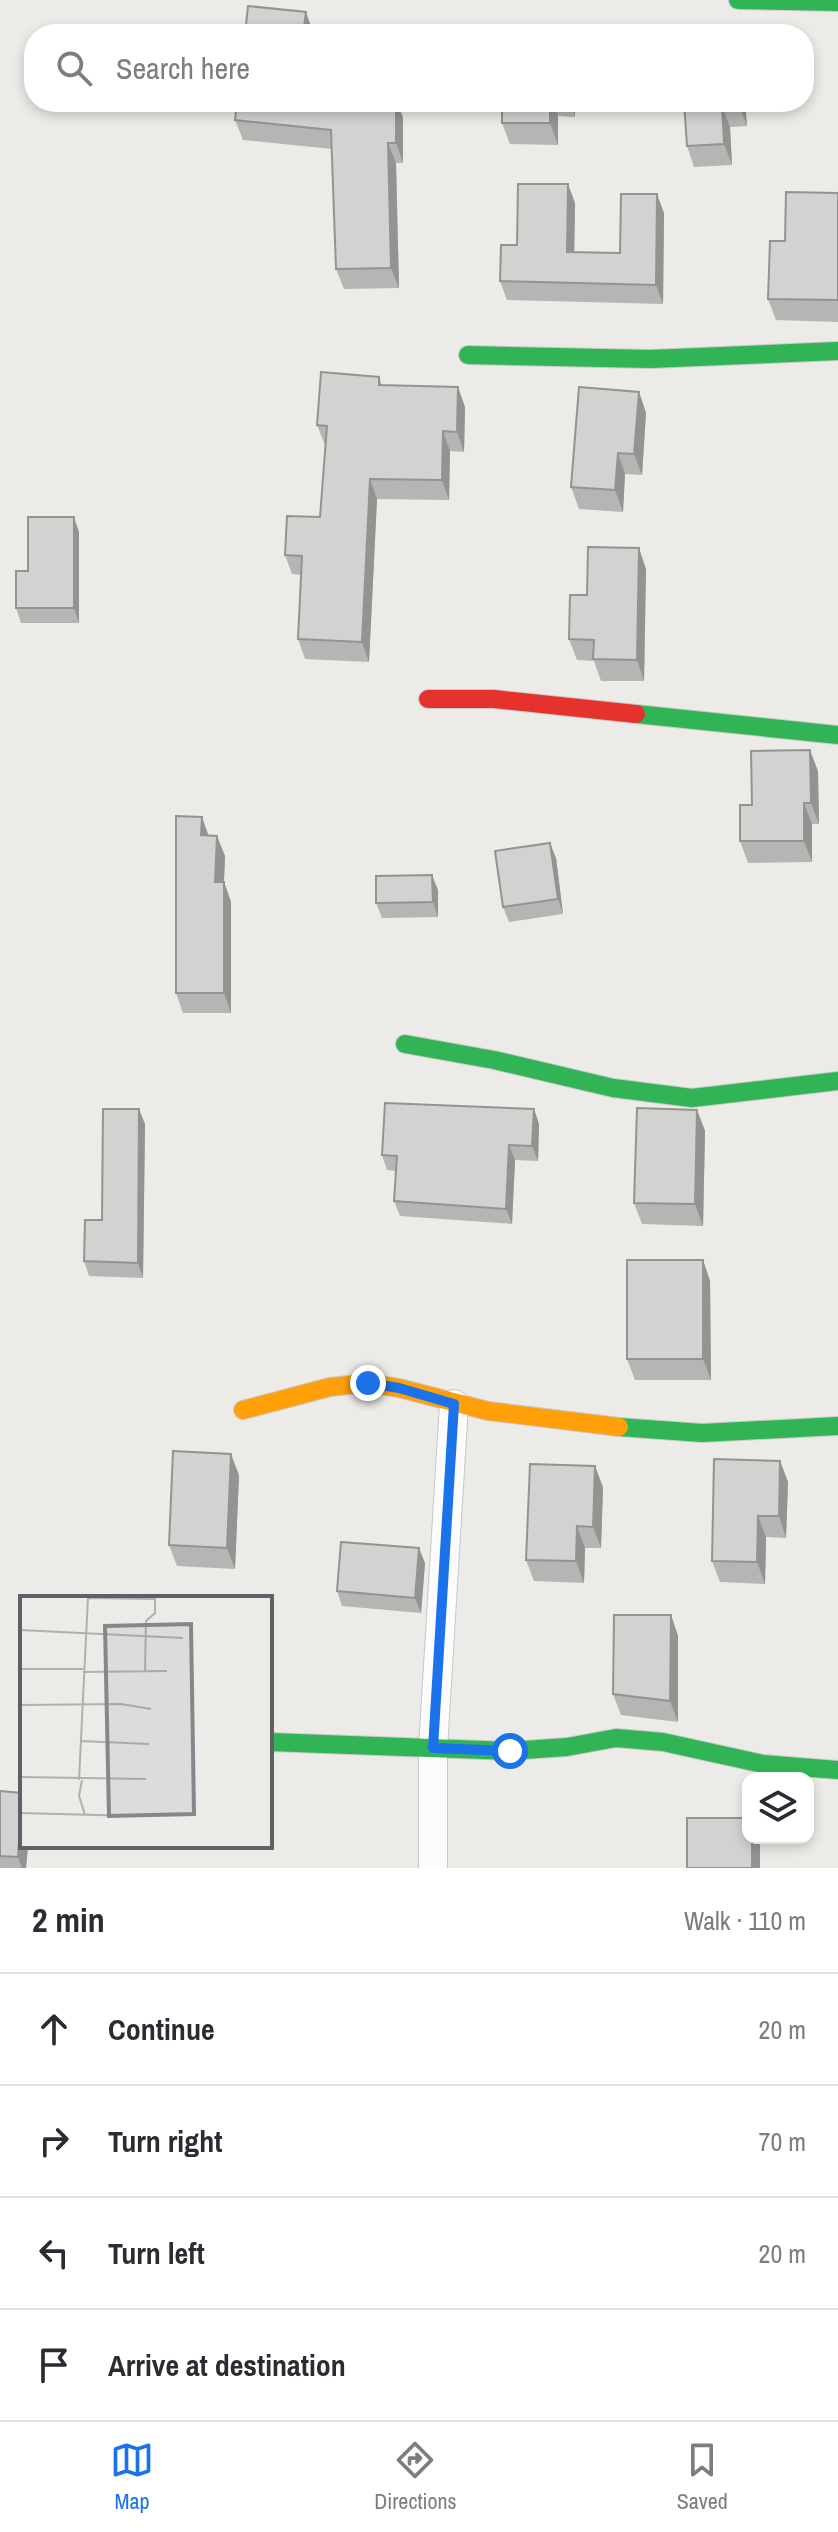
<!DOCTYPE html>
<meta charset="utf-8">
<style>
body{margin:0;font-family:"Archivo Narrow",sans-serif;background:#f7f7f7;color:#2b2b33}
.controls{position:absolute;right:24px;bottom:24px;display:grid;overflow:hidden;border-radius:16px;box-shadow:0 4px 12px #0003}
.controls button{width:72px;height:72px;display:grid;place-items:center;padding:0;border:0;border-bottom:2px solid #e1e1e2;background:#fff;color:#2b2b33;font:40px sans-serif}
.stop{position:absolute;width:24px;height:24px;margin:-18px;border:6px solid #1a73e8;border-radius:50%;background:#fff}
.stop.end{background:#1a73e8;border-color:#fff;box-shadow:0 2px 8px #0008}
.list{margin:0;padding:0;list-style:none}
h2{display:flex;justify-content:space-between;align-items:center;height:104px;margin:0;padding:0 32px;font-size:34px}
h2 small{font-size:26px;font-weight:400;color:#7c7c81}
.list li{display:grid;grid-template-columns:52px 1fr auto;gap:24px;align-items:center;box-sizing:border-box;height:112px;padding:0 32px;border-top:2px solid #e1e1e2}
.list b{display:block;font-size:30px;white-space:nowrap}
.list em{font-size:26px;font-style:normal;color:#7c7c81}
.icon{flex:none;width:44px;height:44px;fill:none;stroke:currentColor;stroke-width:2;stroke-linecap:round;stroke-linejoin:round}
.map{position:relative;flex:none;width:838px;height:1868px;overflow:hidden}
.search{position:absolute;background:#fff;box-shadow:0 4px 12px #0003;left:24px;right:24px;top:24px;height:88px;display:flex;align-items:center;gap:20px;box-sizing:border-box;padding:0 28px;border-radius:32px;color:#7c7c81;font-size:30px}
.sheet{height:552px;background:#fff}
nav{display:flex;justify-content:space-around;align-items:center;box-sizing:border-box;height:112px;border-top:2px solid #e1e1e2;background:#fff;font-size:22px;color:#7c7c81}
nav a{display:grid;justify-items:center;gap:4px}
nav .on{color:#1a73e8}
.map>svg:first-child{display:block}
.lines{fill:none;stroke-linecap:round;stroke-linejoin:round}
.street-casing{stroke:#c7c7c7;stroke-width:30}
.fast-casing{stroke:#c9c9c9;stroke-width:20}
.slow-casing{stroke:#c9c9c9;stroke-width:20}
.jam-casing{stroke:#c9c9c9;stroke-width:20}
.street{stroke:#fcfcfc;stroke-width:28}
.fast{stroke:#30b455;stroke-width:18}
.slow{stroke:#ff9f0a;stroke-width:18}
.jam{stroke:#e5322d;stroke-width:18}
.wall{fill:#b5b5b4}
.shaded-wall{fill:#949392}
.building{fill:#d3d2d1;stroke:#949392;stroke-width:2}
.route{stroke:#1a73e8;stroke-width:10}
.inset-road{fill:none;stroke:#afb0b0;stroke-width:2}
.view{fill:#85878a;fill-opacity:0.15;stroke:#85878a;stroke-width:4}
.inset-edge{fill:none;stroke:#5d6165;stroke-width:4}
</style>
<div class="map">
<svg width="838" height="1868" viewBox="0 0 838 1868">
<rect width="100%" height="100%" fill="#ecebe8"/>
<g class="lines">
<defs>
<path id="street" d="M433,1868V1748L454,1404"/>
<g id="fast">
<path d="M738,0L838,2"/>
<path d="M468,355L650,359L838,351"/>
<path d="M636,714L838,735"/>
<path d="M405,1044L494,1060L613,1088L692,1098L838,1081"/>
<path d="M619,1427L702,1433L838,1426"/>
<path d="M270,1742L510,1751L567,1747L616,1738L663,1742L763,1764L838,1770"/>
</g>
<path id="slow" d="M243,1410L330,1387L368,1383L399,1388L488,1411L619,1427"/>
<path id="jam" d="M428,699H494L636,714"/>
</defs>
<use href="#street" class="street-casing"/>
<use href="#fast" class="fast-casing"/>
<use href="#slow" class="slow-casing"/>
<use href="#jam" class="jam-casing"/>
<use href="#street" class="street"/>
<use href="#fast" class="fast"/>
<use href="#slow" class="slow"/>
<use href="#jam" class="jam"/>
</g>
<g class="wall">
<path d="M237,102H397L403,118V163H396L399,288L344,289L336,269L332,149L243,140L235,120Z"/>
<path d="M502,102H575V117L558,116V145L510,144L502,123Z"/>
<path d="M684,102H745L747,126L730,127L732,165L694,167L687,146Z"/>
<path d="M838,193V322L776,320L768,299Z"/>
<path d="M575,203L574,252L620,253L664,213L663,304L507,300L500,281L517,245Z"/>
<path d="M379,377L382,385L465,407L464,452L450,451L449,500L377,499L369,662L305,659L298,639L301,575L292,574L285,555L320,517L325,445L317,425Z"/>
<path d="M639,392L646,413L642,475L625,474L623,512L579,509L571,487Z"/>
<path d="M79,532V623H21L16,608L28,571Z"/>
<path d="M646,569L644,681H601L594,661L577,660L569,639L587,595Z"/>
<path d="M818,771L819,824H812V862L748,863L740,841L752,805Z"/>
<path d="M208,836L225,856L224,882L231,902V1013H183L176,993Z"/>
<path d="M556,858L563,914L509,922L503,907Z"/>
<path d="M438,890V917L382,918L376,903Z"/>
<path d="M534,1109L539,1124L538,1161L515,1160L512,1224L400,1216L394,1201L396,1171L387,1170L382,1155Z"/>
<path d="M697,1110L705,1131L703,1226L642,1224L634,1203Z"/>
<path d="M145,1124L143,1278L89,1276L84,1261Z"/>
<path d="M703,1260L710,1281L711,1380H635L627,1359Z"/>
<path d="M780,1461L788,1482L786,1538L766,1537L765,1584L720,1582L712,1561Z"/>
<path d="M239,1475L235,1569L177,1566L169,1545Z"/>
<path d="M603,1487L601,1548H585L584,1583L534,1581L526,1560Z"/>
<path d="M425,1563L421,1613L342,1606L337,1591Z"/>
<path d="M671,1615L678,1636V1722L621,1715L613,1694Z"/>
<path d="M0,1791L22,1846H28L26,1868H0Z"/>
</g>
<g class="shaded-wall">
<path d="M306,12L313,32V34H303Z"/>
<path d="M396,102H397L403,118V163L396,143Z"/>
<path d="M550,102H553L558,116V145L550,123Z"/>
<path d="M570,102H575V117Z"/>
<path d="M739,102H745L747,126L739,105Z"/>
<path d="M722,106L730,127L732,165L724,144Z"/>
<path d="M388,143L396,163L399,288L391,268Z"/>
<path d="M568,184L575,203L574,270L567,252Z"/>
<path d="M657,194L664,213L663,304L656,285Z"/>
<path d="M458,387L465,407L464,452L457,432Z"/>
<path d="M639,392L646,413L642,475L634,454Z"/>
<path d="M443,431L450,451L449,500L442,480Z"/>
<path d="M618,453L625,474L623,512L615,490Z"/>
<path d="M370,479L377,499L369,662L362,642Z"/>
<path d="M74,517L79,532V623L74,608Z"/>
<path d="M639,548L646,569L644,681L637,660Z"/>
<path d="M810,750L818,771L819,824L811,803Z"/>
<path d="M804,803L812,824V862L804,841Z"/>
<path d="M202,817L209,837L201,835Z"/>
<path d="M217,836L225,856L223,902L215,882Z"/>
<path d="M550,843L556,858L563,914L558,899Z"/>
<path d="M432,875L438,890V917L433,902Z"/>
<path d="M224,882L231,902V1013L224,993Z"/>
<path d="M139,1109L145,1124L143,1278L138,1263Z"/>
<path d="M534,1109L539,1124L538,1161L532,1146Z"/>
<path d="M697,1110L705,1131L703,1226L695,1204Z"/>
<path d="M509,1145L515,1160L512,1224L506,1209Z"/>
<path d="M703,1260L710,1281L711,1380L703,1359Z"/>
<path d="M231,1454L239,1475L235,1569L227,1548Z"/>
<path d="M780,1461L788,1482L786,1538L779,1516Z"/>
<path d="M595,1466L603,1487L601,1548L593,1527Z"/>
<path d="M758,1516L766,1537L765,1584L757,1562Z"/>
<path d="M577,1526L585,1548L584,1583L576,1561Z"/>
<path d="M419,1548L425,1563L421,1613L415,1598Z"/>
<path d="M671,1615L678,1636V1722L670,1701Z"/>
<path d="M22,1793V1846H28L26,1868H22L18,1857Z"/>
<path d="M752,1838H759L760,1839V1868H752Z"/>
</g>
<g class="building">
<path d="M248,6L306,12L303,34H245Z"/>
<path d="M503,33L568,34H503Z"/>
<path d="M237,102H396V143H388L391,268L336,269L331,130L235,120Z"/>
<rect x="502" y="102" width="48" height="21"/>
<path d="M684,102H739V105L722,106L724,144L687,146Z"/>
<path d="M518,184H568L567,252L620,253L621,194H657L656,285L500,281L501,245H517Z"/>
<path d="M786,192L838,193V300L768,299L770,241H785Z"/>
<path d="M321,372L379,377V385L458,387L457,432L443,431L442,480L370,479L362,642L298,639L302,556L285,555L287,516L320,517L327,426L317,425Z"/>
<path d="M579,387L639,392L634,454L618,453L615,490L571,487Z"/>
<path d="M28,517H74V608H16V571H28Z"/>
<path d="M588,547L639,548L637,660L593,659L594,640L569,639L570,595H587Z"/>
<path d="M810,750L811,803H804V841H740V805H752L751,751Z"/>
<path d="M176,816L202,817L201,835L217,836L215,882H224V993H176Z"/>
<path d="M550,843L558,899L503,907L495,851Z"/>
<path d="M432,875L433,902L376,903V876Z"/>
<path d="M385,1103L534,1109L532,1146L509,1145L506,1209L394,1201L397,1156L382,1155Z"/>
<path d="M637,1108L697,1110L695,1204L634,1203Z"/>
<path d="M103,1109H139L138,1263L84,1261L85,1220H102Z"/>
<rect x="627" y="1260" width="76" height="99"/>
<path d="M173,1451L231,1454L227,1548L169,1545Z"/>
<path d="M714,1459L780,1461L779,1516H758L757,1562L712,1561Z"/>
<path d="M530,1464L595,1466L593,1527L577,1526L576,1561L526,1560Z"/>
<path d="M341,1542L419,1548L415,1598L337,1591Z"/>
<path d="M614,1615H671L670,1701L613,1694Z"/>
<path d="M0,1791L22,1793L18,1857L0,1856Z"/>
<path d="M687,1818H748V1838H752V1868H687Z"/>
</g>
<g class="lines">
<path class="route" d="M368,1383L399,1388L454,1404L433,1748L510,1751"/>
</g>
<g transform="translate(20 1596)">
<rect width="252" height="252" fill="#ecebe8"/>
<path class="inset-road" d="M68,2L135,3V17L126,25L125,76M0,34L163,42M0,73H63M63,76L147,75M0,109L101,108L131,113M61,145L129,148M0,181L126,183M59,184L68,1M62,184L59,200L65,219M0,217L114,220"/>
<path class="view" d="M171,28L174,218L89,220L85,30Z"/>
<rect width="252" height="252" class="inset-edge"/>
</g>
</svg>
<div class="controls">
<button><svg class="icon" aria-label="layers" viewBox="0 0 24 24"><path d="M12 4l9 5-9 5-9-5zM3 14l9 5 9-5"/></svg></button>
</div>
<div class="stop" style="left:510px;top:1751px"></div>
<div class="stop end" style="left:368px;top:1383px"></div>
<div class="search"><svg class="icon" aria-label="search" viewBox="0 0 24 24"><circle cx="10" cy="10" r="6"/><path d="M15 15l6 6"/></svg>Search here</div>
</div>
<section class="sheet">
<h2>2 min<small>Walk · 110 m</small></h2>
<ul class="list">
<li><svg class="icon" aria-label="ahead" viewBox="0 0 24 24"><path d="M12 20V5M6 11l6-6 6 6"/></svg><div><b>Continue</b></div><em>20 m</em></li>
<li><svg class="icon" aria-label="right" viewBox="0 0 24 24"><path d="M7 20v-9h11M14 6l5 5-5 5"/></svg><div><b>Turn right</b></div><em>70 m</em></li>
<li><svg class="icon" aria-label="left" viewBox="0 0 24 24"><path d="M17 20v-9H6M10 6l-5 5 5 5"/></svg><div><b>Turn left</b></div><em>20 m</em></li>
<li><svg class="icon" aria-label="arrive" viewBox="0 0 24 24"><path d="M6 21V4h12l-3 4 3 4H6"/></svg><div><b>Arrive at destination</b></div></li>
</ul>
</section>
<nav>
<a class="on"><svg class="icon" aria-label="map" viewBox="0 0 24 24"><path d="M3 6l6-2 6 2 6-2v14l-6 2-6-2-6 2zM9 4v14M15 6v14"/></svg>Map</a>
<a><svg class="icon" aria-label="directions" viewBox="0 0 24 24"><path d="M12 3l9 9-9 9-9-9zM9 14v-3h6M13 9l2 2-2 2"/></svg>Directions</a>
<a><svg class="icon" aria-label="saved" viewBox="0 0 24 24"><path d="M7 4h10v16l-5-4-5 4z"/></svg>Saved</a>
</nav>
